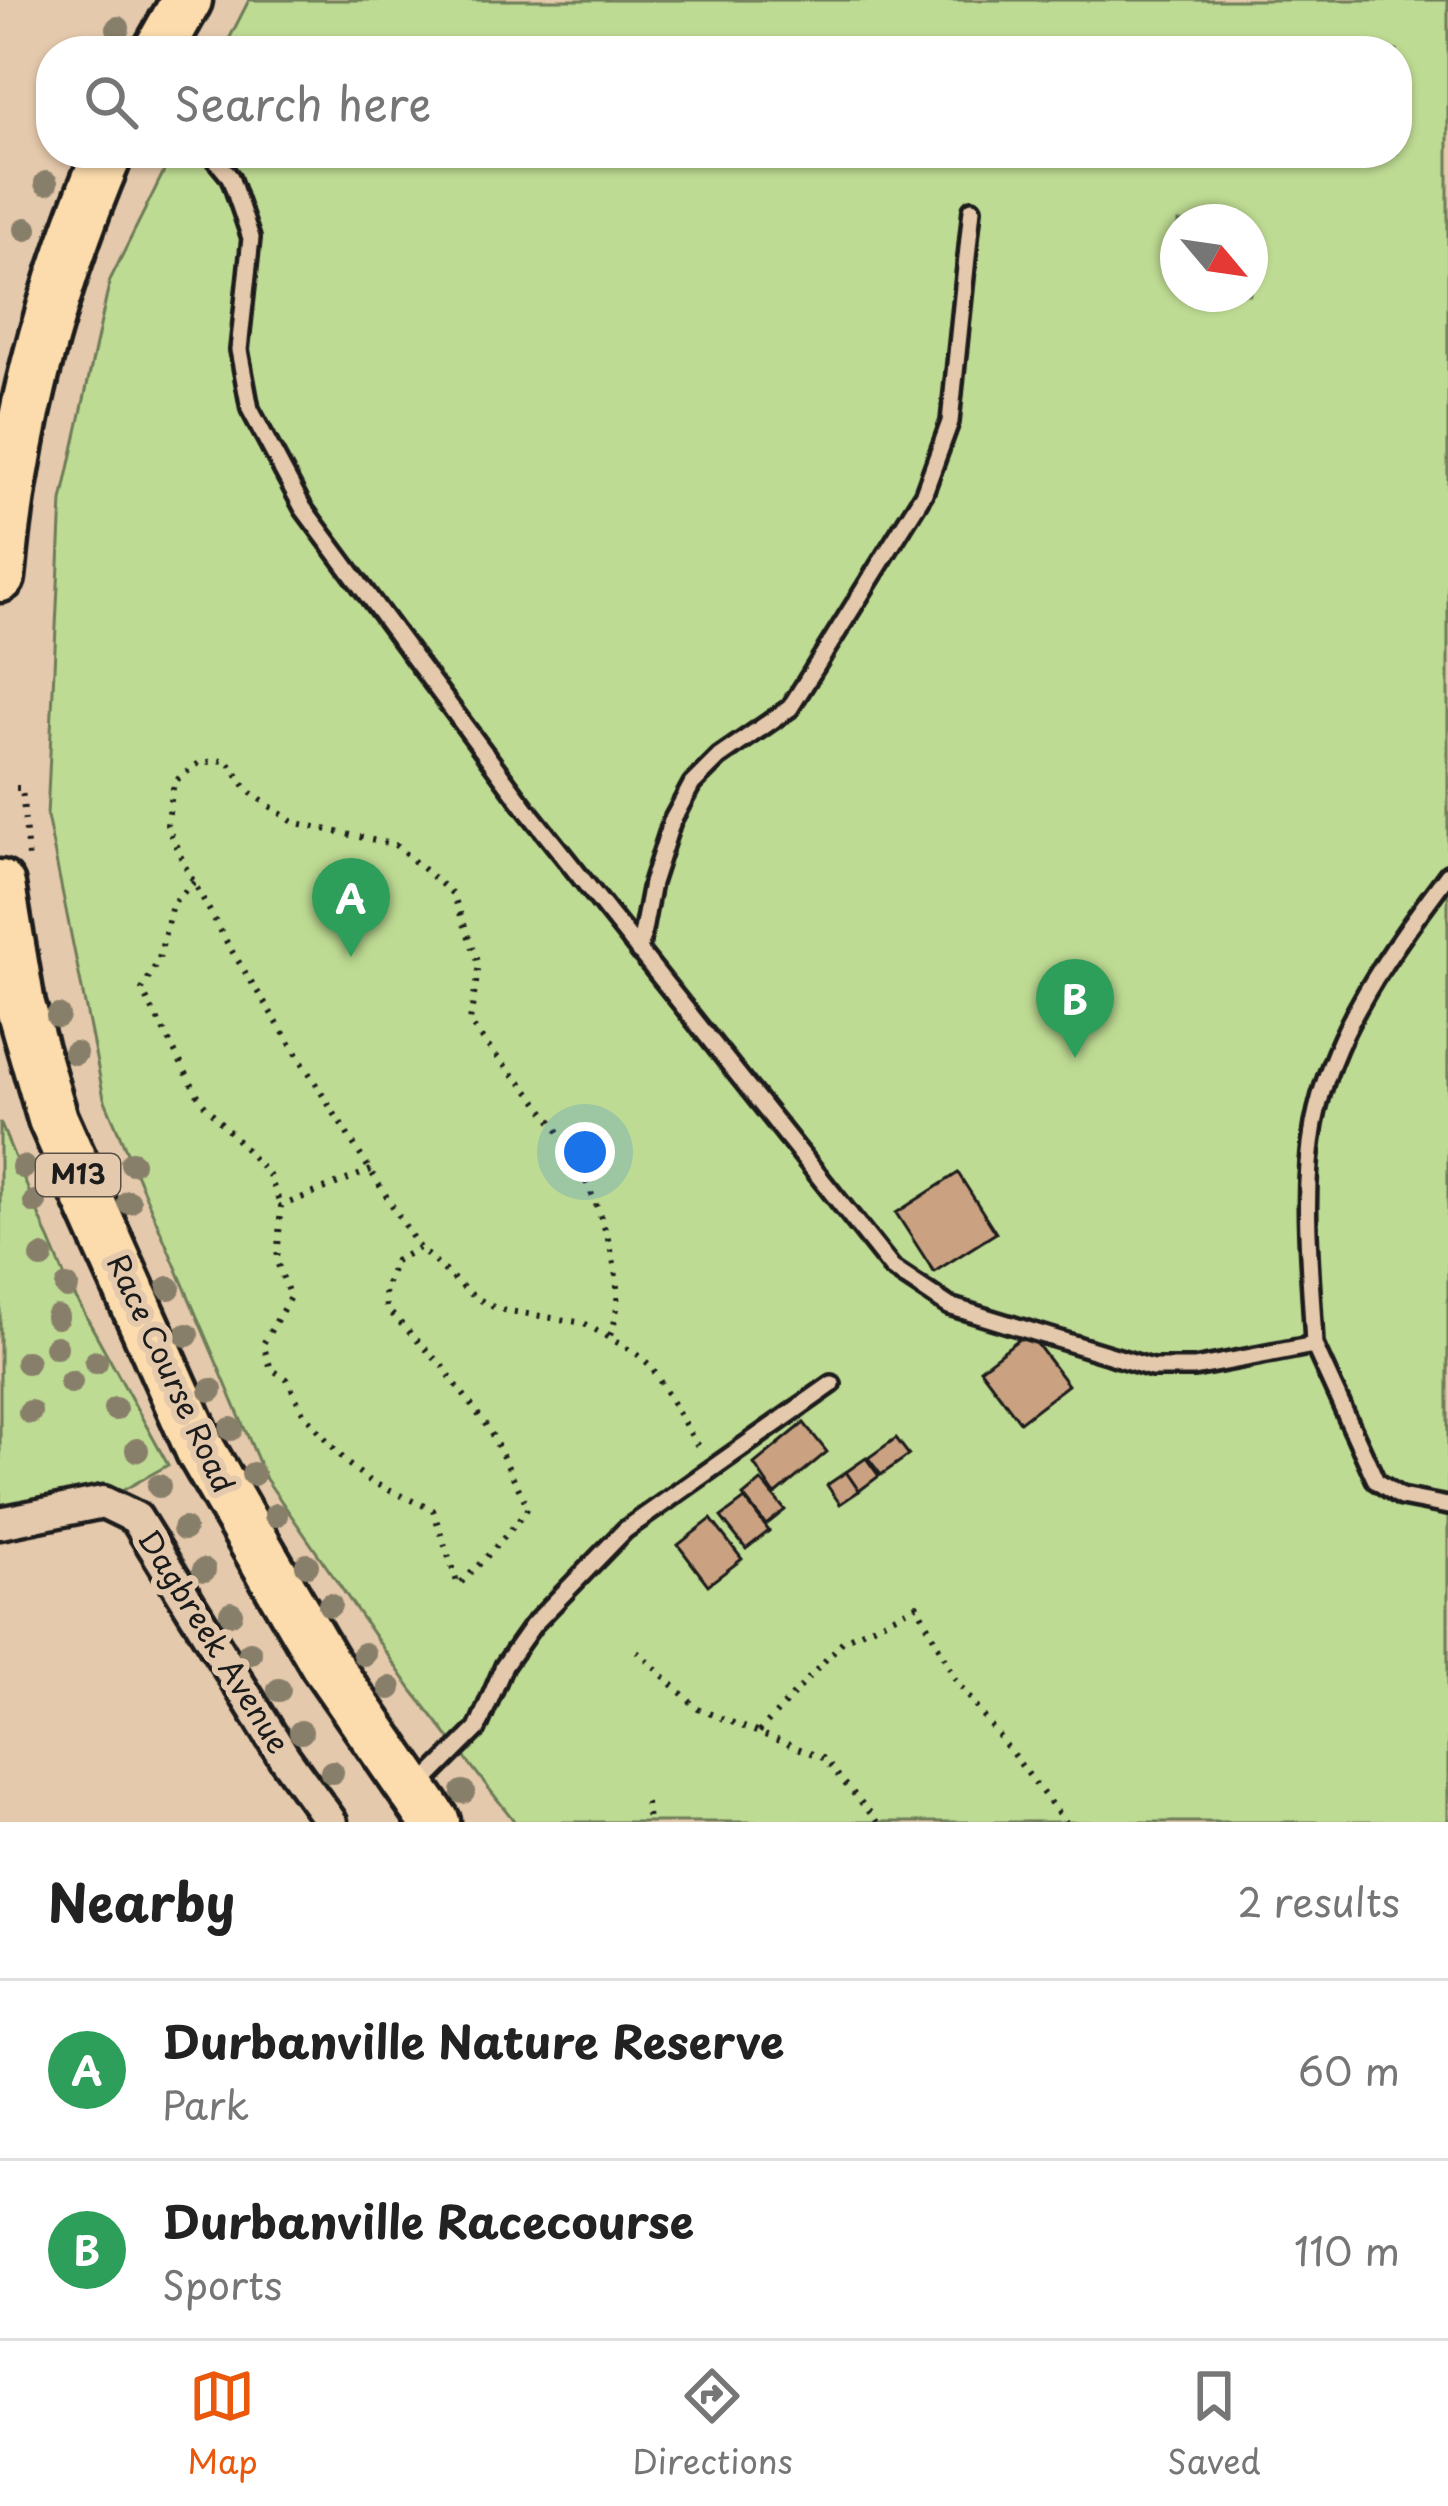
<!DOCTYPE html>
<style>
body{margin:0;font-family:"Playpen Sans",sans-serif;background:#f6f6f6;color:#222}
.compass{position:absolute;left:1160px;top:204px;width:108px;height:108px;border-radius:50%;background:#fff;box-shadow:0 3px 9px #0004;rotate:119deg}
.you{position:absolute;left:585px;top:1152px;width:42px;height:42px;margin:-30px;border:9px solid #fff;border-radius:50%;background:#1a73e8;box-shadow:0 0 0 18px #1a73e833}
.badge{display:grid;place-items:center;width:78px;height:78px;border-radius:50%;background:#ea580c;color:#fff;font-size:39px;font-weight:700}
.pin{position:absolute;translate:-50% -99px;filter:drop-shadow(0 3px 6px #0008)}
.pin::after{content:'';position:absolute;top:63px;width:42px;height:36px;background:inherit;clip-path:polygon(0 0,100% 0,50% 100%)}
.list{margin:0;padding:0;list-style:none}
h2{display:flex;justify-content:space-between;align-items:center;height:156px;margin:0;padding:0 48px;font-size:51px}
h2 small{font-size:39px;font-weight:400;color:#767676}
.list li{display:grid;grid-template-columns:78px 1fr auto;gap:36px;align-items:center;box-sizing:border-box;height:180px;padding:0 48px;border-top:3px solid #e0e0e0}
.list b{display:block;font-size:45px;white-space:nowrap}
.list p{margin:0;font-size:39px;white-space:nowrap;color:#767676}
.list em{font-size:39px;font-style:normal;color:#767676}
.icon{flex:none;width:66px;height:66px;fill:none;stroke:currentColor;stroke-width:2;stroke-linecap:round;stroke-linejoin:round}
.map{position:relative;flex:none;width:1448px;height:1822px;overflow:hidden}
.search{position:absolute;background:#fff;box-shadow:0 3px 9px #0004;left:36px;right:36px;top:36px;height:132px;display:flex;align-items:center;gap:30px;box-sizing:border-box;padding:0 42px;border-radius:48px;color:#767676;font-size:45px}
.sheet{height:516px;background:#fff}
nav{display:flex;justify-content:space-around;align-items:center;box-sizing:border-box;height:168px;border-top:3px solid #e0e0e0;background:#fff;font-size:33px;color:#767676}
nav a{display:grid;justify-items:center;gap:6px}
nav .on{color:#ea580c}
.map>svg:first-child{display:block}
.green{fill:#bedb93;stroke:#6d7c58;stroke-width:3;fill-rule:evenodd}
.building{fill:#caa281;stroke:#1c1c1c;stroke-width:3}
.lines{fill:none;stroke-linecap:round;stroke-linejoin:round}
.service-casing{stroke:#1c1c1c;stroke-width:24}
.minor-casing{stroke:#1c1c1c;stroke-width:39}
.primary-casing{stroke:#1c1c1c;stroke-width:57}
.path{stroke:#1c1c1c;stroke-width:6;stroke-dasharray:3 9;stroke-linecap:butt}
.service{stroke:#e5c9ac;stroke-width:15}
.minor{stroke:#e5c9ac;stroke-width:30}
.primary{stroke:#fcdcac;stroke-width:48}
.tree{fill:#887f6a}
.labels{text-anchor:middle;stroke-width:12;stroke-linejoin:round;paint-order:stroke}
.shield{fill:#e5c9ac;stroke:#585047;stroke-width:3}
.shield-label{font-size:27px;font-weight:bold;fill:#1c1c1c}
.street-label{font-size:30px;fill:#1c1c1c;stroke:#e5c9ac}
</style>
<div class="map">
<svg width="1448" height="1822" viewBox="0 0 1448 1822">
<rect width="100%" height="100%" fill="#e5c9ac"/>
<filter id="ink" filterUnits="userSpaceOnUse"><feTurbulence type="fractalNoise" baseFrequency=".00833" numOctaves="2"/><feDisplacementMap in="SourceGraphic" scale="24" xChannelSelector="R" yChannelSelector="G"/><feConvolveMatrix kernelMatrix="1 2 1 2 8 2 1 2 1" color-interpolation-filters="sRGB"/></filter>
<g filter="url(#ink)">
<g class="green">
<path d="M249,0H1448V1822H515L412,1690L266,1479L104,1098L47,816L62,501L110,280L173,153H1397V51H223ZM1178,222H1250V294H1178Z"/>
<path d="M0,1122L67,1282L168,1465L120,1492L77,1491L0,1507Z"/>
</g>
<g class="building">
<path d="M958,1173L996,1233L934,1272L896,1213Z"/>
<path d="M1028,1332L1068,1385L1020,1422L980,1369Z"/>
<path d="M804,1423L827,1452L775,1495L754,1464Z"/>
<path d="M896,1438L909,1455L881,1475L868,1458Z"/>
<path d="M866,1458L879,1476L859,1491L846,1472Z"/>
<path d="M846,1472L859,1491L840,1504L827,1485Z"/>
<path d="M761,1481L785,1510L766,1525L743,1496Z"/>
<path d="M745,1499L769,1531L746,1549L721,1517Z"/>
<path d="M711,1519L742,1559L708,1585L678,1545Z"/>
</g>
<g class="lines">
<defs>
<g id="service">
<path d="M210,153L230,177L251,238L239,350L250,409L303,508L527,810L892,1268L949,1306L1152,1368H1194L1314,1345L1376,1481L1401,1497L1448,1506"/>
<path d="M639,952L652,883L672,821L692,784L719,757L790,708L924,493L950,422L972,209"/>
<path d="M1314,1345C1311,1273 1301,1196 1314,1124C1332,1030 1392,949 1448,874"/>
<path d="M419,1787L477,1729L504,1666L533,1625L625,1530L832,1384"/>
</g>
<path id="minor" d="M0,1523L103,1502L136,1518L284,1757L331,1822"/>
<g id="primary">
<path d="M158,51L187,0"/>
<path d="M0,577C13,432 51,287 108,153"/>
<path d="M0,885L20,1005L53,1119L201,1451L324,1662L435,1822"/>
</g>
</defs>
<use href="#service" class="service-casing"/>
<use href="#minor" class="minor-casing"/>
<use href="#primary" class="primary-casing"/>
<g class="path">
<path d="M16,788H22L28,857"/>
<path d="M194,882L172,904L159,959L142,990L201,1101L269,1175L281,1206"/>
<path d="M371,1170L281,1206L277,1262L290,1297L263,1344L271,1369L287,1379L303,1413L348,1464L371,1482L433,1510L458,1585C469,1577 525,1516 528,1507L489,1429L443,1367L386,1308L384,1291L395,1261L419,1248"/>
<path d="M610,1335C637,1276 583,1163 546,1113C522,1080 492,1057 470,1021L479,964L453,894L395,845L293,822L248,791L227,760L199,763L174,782L167,825L185,866L230,948L419,1248L473,1296L497,1309L584,1323L637,1354L651,1366L700,1450"/>
<path d="M637,1651L698,1709L823,1758L878,1822"/>
<path d="M759,1732L844,1640L917,1605L955,1679L1065,1822"/>
<path d="M646,1802L648,1822"/>
</g>
<use href="#service" class="service"/>
<use href="#minor" class="minor"/>
<use href="#primary" class="primary"/>
</g>
<g class="tree">
<circle cx="118" cy="28" r="12"/>
<circle cx="46" cy="183" r="12"/>
<circle cx="26" cy="229" r="12"/>
<circle cx="58" cy="1016" r="12"/>
<circle cx="75" cy="1053" r="12"/>
<circle cx="132" cy="1163" r="12"/>
<circle cx="23" cy="1167" r="12"/>
<circle cx="35" cy="1202" r="12"/>
<circle cx="129" cy="1202" r="12"/>
<circle cx="42" cy="1257" r="12"/>
<circle cx="67" cy="1287" r="12"/>
<circle cx="169" cy="1288" r="12"/>
<circle cx="57" cy="1317" r="12"/>
<circle cx="187" cy="1335" r="12"/>
<circle cx="56" cy="1347" r="12"/>
<circle cx="27" cy="1362" r="12"/>
<circle cx="96" cy="1362" r="12"/>
<circle cx="71" cy="1382" r="12"/>
<circle cx="211" cy="1390" r="12"/>
<circle cx="115" cy="1409" r="12"/>
<circle cx="30" cy="1412" r="12"/>
<circle cx="231" cy="1429" r="12"/>
<circle cx="137" cy="1450" r="12"/>
<circle cx="253" cy="1474" r="12"/>
<circle cx="159" cy="1486" r="12"/>
<circle cx="276" cy="1515" r="12"/>
<circle cx="184" cy="1529" r="12"/>
<circle cx="307" cy="1565" r="12"/>
<circle cx="204" cy="1570" r="12"/>
<circle cx="330" cy="1605" r="12"/>
<circle cx="231" cy="1613" r="12"/>
<circle cx="250" cy="1653" r="12"/>
<circle cx="364" cy="1654" r="12"/>
<circle cx="390" cy="1688" r="12"/>
<circle cx="279" cy="1690" r="12"/>
<circle cx="301" cy="1732" r="12"/>
<circle cx="332" cy="1772" r="12"/>
<circle cx="463" cy="1792" r="12"/>
</g>
</g>
<g class="labels">
<rect class="shield" x="36" y="1154" width="84" height="42" rx="9"/>
<g class="shield-label">
<text x="78" y="1184">M13</text>
</g>
<g class="street-label">
<text transform="translate(170 1374) rotate(65)" y="10">Race Course Road</text>
<text transform="translate(213 1642) rotate(58)" y="10">Dagbreek Avenue</text>
</g>
</g>
</svg>
<svg class="compass" viewBox="-18 -18 36 36"><path d="M0-13l5 13h-10z" fill="#e53935"/><path d="M0 13l5-13h-10z" fill="#767676"/></svg>
<div class="you"></div>
<div class="pin badge" style="left:351px;top:957px;background:#2e9e5b">A</div>
<div class="pin badge" style="left:1075px;top:1058px;background:#2e9e5b">B</div>
<div class="search"><svg class="icon" aria-label="search" viewBox="0 0 24 24"><circle cx="10" cy="10" r="6"/><path d="M15 15l6 6"/></svg>Search here</div>
</div>
<section class="sheet">
<h2>Nearby<small>2 results</small></h2>
<ul class="list">
<li><span class="badge" style="background:#2e9e5b">A</span><div><b>Durbanville Nature Reserve</b><p>Park</p></div><em>60 m</em></li>
<li><span class="badge" style="background:#2e9e5b">B</span><div><b>Durbanville Racecourse</b><p>Sports</p></div><em>110 m</em></li>
</ul>
</section>
<nav>
<a class="on"><svg class="icon" aria-label="map" viewBox="0 0 24 24"><path d="M3 6l6-2 6 2 6-2v14l-6 2-6-2-6 2zM9 4v14M15 6v14"/></svg>Map</a>
<a><svg class="icon" aria-label="directions" viewBox="0 0 24 24"><path d="M12 3l9 9-9 9-9-9zM9 14v-3h6M13 9l2 2-2 2"/></svg>Directions</a>
<a><svg class="icon" aria-label="saved" viewBox="0 0 24 24"><path d="M7 4h10v16l-5-4-5 4z"/></svg>Saved</a>
</nav>
